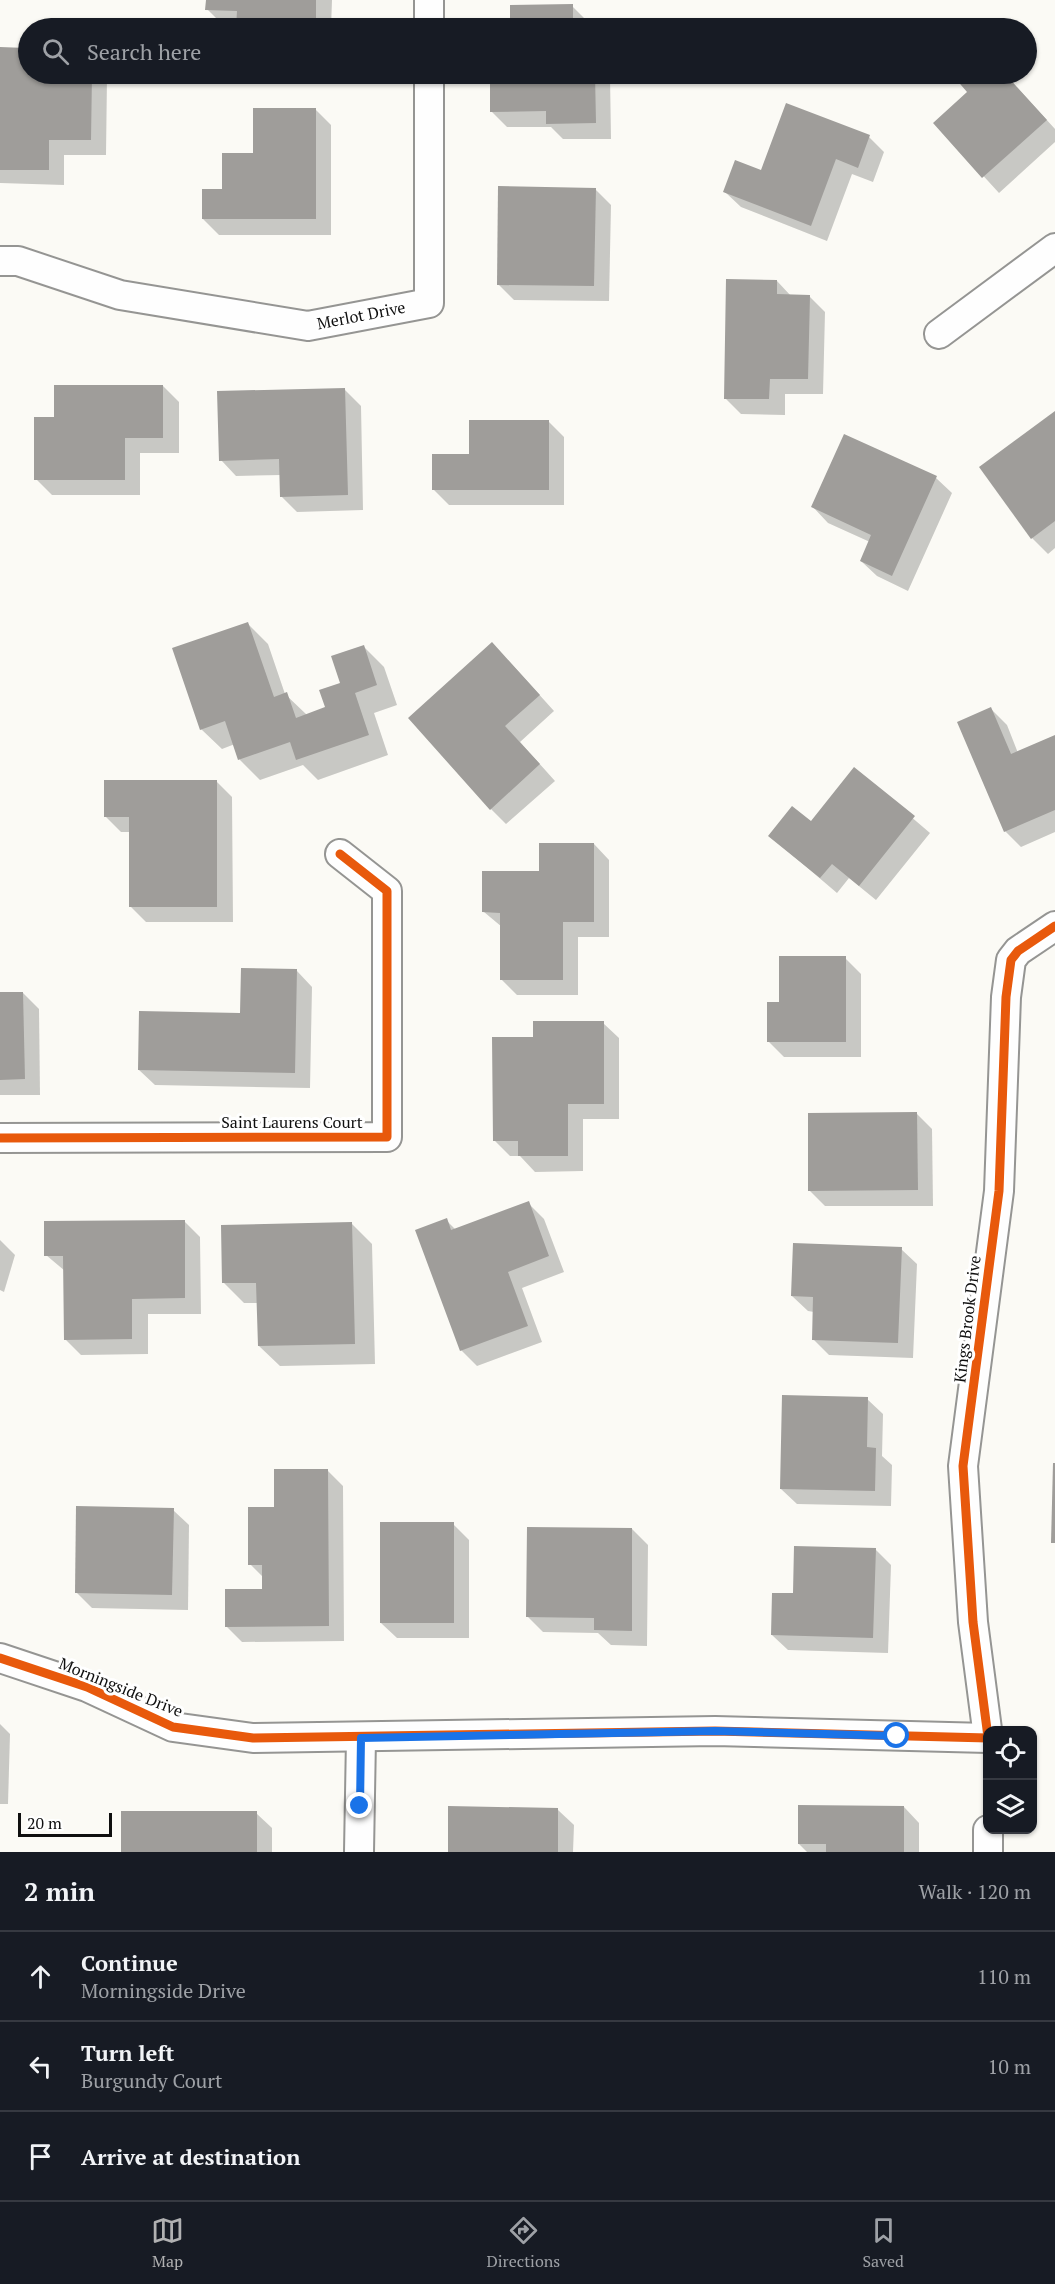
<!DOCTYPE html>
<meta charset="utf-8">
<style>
body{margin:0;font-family:"PT Serif",serif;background:#20242c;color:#f1f3f6}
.controls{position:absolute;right:18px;bottom:18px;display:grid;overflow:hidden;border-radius:12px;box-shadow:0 2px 4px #0004}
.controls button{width:54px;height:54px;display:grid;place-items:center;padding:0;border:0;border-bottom:2px solid #363941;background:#171b24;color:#f1f3f6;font:30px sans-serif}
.scale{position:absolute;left:18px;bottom:15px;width:94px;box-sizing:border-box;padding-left:6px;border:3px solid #0f0f0f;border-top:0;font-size:16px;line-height:21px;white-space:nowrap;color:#0f0f0f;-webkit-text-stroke:4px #fff;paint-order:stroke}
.stop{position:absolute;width:18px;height:18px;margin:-14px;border:4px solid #1a73e8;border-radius:50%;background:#fff}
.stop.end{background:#1a73e8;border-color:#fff;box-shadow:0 2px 6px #0008}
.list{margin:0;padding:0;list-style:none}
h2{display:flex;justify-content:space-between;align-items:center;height:78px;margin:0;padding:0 24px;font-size:26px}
h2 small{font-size:20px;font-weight:400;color:#9ea1a6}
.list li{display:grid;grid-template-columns:39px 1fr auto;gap:18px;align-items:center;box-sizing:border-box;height:90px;padding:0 24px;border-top:2px solid #363941}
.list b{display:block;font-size:22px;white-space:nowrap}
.list p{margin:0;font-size:20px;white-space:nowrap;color:#9ea1a6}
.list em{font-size:20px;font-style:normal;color:#9ea1a6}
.icon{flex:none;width:33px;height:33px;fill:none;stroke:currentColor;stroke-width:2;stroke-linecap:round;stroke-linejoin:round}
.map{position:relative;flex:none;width:1055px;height:1852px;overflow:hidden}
.search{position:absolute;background:#171b24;box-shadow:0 2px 4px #0004;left:18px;right:18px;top:18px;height:66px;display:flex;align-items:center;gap:15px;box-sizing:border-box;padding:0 21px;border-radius:33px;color:#9ea1a6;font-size:22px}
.sheet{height:348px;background:#171b24}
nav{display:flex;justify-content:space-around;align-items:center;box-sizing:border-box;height:84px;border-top:2px solid #363941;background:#171b24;font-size:16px;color:#9ea1a6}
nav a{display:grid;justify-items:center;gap:3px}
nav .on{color:#b1b1b2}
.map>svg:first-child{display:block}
.shadow{fill:#0003}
.building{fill:#9f9d9a}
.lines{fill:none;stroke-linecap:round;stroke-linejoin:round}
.street-casing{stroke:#959593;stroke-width:32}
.street{stroke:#fefefe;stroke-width:28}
.cycleway-casing{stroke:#fff;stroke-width:13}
.cycleway{stroke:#e8590c;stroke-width:9}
.route{stroke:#1a73e8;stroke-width:8}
.labels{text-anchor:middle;stroke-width:6;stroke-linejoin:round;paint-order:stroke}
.street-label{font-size:16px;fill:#0f0f0f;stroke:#fff}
</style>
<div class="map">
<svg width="1055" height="1852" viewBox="0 0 1055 1852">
<rect width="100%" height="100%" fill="#fbfaf5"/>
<g class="shadow">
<path d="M207,0H332L331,28H238V25H223L207,9Z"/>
<path d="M511,6H572L588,22V28H511Z"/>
<path d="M0,49H25L28,52V74H103L107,77L106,155H64V185L0,183Z"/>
<path d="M245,74H330V84L253,82Z"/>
<path d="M512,74H608L610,76L611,139H563L551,127H507L491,111Z"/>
<path d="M963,74H1005L1055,129V142L999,193L935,123L969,92L957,78Z"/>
<path d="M315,109L331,125V235H219L203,219L224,191L255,155Z"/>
<path d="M869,137L884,152L873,182L852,174L827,241L741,207L725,192L762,172Z"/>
<path d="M595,189L611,205L609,301L514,300L498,284Z"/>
<path d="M777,281L791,296H809L825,312L823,394H785V415L741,414L725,398Z"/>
<path d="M163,386L179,402V453H140V495H52L36,479L55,419Z"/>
<path d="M345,390L361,406L363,510L297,512L281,496V475L236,476L221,460Z"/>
<path d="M1055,413V548L1048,554L1032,538Z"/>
<path d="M548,421L564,437V505H449L433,489L471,456Z"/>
<path d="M845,436L936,478L952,493L908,591L877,576L861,561L870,542L828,523L813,507Z"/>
<path d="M248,624L268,644L285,694L307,715L327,708L363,646L384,667L397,705L374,713L388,755L318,780L303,765L260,780L240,760L235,744L222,749L201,729Z"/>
<path d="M508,660L554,711L520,742L555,781L506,824L491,809Z"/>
<path d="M991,709L1007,725L1018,753L1055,737V832L1021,847L1005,831Z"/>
<path d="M855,769L930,833L876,900L849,878L837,893L770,836L812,823Z"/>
<path d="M216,781L232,797L233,922H146L130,906V832H121L105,816Z"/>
<path d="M594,844L609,860V937H578V995H517L501,979L502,927L484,912L540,873Z"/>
<path d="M845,958L861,974V1057H784L768,1041Z"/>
<path d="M297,971L312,987L310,1088L155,1085L139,1070L241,1014Z"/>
<path d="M23,993L39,1009L40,1095H0V994Z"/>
<path d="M603,1023L619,1038V1119H583V1171L535,1172L520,1156H510L494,1140L534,1038Z"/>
<path d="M917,1114L932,1129L933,1206H825L809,1190Z"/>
<path d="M528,1203L544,1219L564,1272L522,1288L542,1342L477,1366L461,1350L446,1220L456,1230Z"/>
<path d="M184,1221L200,1237L201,1314H148V1354L81,1355L65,1339V1271L46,1255Z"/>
<path d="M351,1223L372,1244L375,1364L280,1366L259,1346L258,1303H244L224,1283Z"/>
<path d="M0,1240L15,1255L4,1292L0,1290Z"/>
<path d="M901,1249L917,1264L913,1358L829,1355L813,1339L814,1312L808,1311L792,1296Z"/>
<path d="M867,1399L883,1414L882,1456L892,1465L891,1506L797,1504L781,1489Z"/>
<path d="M328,1471L343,1486L344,1641L242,1642L226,1626L264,1591V1578L250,1564L275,1508Z"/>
<path d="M173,1510L189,1525L188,1610L92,1608L76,1592Z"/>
<path d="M453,1524L469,1540V1638H397L381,1623Z"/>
<path d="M632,1529L648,1545L647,1646L611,1645L598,1633L543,1632L527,1616Z"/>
<path d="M875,1549L891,1565L888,1653L788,1650L772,1635L794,1595Z"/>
<path d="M0,1724L10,1734L8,1804H0Z"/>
<path d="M904,1807L919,1823V1852H807L799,1844Z"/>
<path d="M558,1810L574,1825L573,1852H449Z"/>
<path d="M256,1813L272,1828V1852H122Z"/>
</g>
<g class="building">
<path d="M206,0H316V28H236L237,11L205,10Z"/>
<path d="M573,4V28H510V5Z"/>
<path d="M0,47L26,48L28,74H92L91,140H49V170H0Z"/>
<path d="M490,74H595L596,123L546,124V111L490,112Z"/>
<path d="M961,74H1005L1047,120L982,178L933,123L967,92L955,78Z"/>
<path d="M786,103L870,135L858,168L836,159L811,226L723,192L735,160L761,170Z"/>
<path d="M253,108H316V219H202V189H222V153H253Z"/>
<path d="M498,186L596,188L594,286L497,285Z"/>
<path d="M726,279L777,280V294L810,295L808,379H770L769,399H724Z"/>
<path d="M54,385H163V438H125V480H34V417H54Z"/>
<path d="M345,388L348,495L280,497L279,459L219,461L217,391Z"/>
<path d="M1055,411V521L1031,539L979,467Z"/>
<path d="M469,420H549V490H432V454H469Z"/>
<path d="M844,434L937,476L892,576L860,561L871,535L811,507Z"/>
<path d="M248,622L274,697L287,692L296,718L325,707L319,690L340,683L331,656L364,645L377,685L355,693L369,735L296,760L290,742L238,760L225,721L200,730L172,648Z"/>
<path d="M492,642L540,695L505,726L540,764L490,810L408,718Z"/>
<path d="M991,707L1011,754L1055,735V810L1004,832L957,722Z"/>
<path d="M854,767L915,816L859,886L832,864L820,878L768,836L792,806L811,821Z"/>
<path d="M104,780H217V907H129V817H104Z"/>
<path d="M539,843H594V922H563V980H500V913L482,912V871H539Z"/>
<path d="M779,956H846V1042H767V1002H779Z"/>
<path d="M241,968L297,969L295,1073L138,1070L139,1011L240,1013Z"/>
<path d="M0,992H23L25,1079L0,1080Z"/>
<path d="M533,1021H604V1104H568V1156H518V1141H493L492,1037H533Z"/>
<path d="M917,1112L918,1190L808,1191V1113Z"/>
<path d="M529,1201L549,1256L508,1272L528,1326L460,1351L415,1230L447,1218L451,1230Z"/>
<path d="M185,1220V1298L132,1299V1339L64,1340L63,1256H44V1221Z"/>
<path d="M352,1222L355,1344L258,1346L256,1283H222L221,1225Z"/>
<path d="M793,1243L902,1247L898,1343L812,1340L813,1297L791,1296Z"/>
<path d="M782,1395L868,1397L867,1447L876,1448L875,1491L780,1489Z"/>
<path d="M1053,1463H1055V1543H1051Z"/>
<path d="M274,1469H328L329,1626L225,1627V1589H262V1565H248V1507H274Z"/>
<path d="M76,1506L174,1508L172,1595L75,1593Z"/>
<rect x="380" y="1522" width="74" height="101"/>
<path d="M527,1527L632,1528V1631L594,1630V1618L526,1617Z"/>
<path d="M794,1546L876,1548L873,1638L771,1635L772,1593H793Z"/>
<path d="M798,1805L904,1806V1852H826V1844H798Z"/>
<path d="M448,1806L558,1808V1852H448Z"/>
<rect x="121" y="1811" width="136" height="41"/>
</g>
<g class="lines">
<defs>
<g id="street">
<path d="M429,0V28"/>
<path d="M0,261H18L120,295L308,326L429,303V74"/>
<path d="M939,334L1055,248"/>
<path d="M0,1138L387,1137V891L340,854"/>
<path d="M0,1658L87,1687L173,1727L253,1738L715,1731L988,1738"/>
<path d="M988,1737L973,1622L963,1466L999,1191L1006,997L1011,960L1018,951L1055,926"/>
<path d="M988,1830V1852"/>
<path d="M359,1852L361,1738"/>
</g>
</defs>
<use href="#street" class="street-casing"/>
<use href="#street" class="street"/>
<defs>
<g id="cycleway">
<path d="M0,1138L387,1137V891L340,854"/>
<path d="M0,1658L87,1687L173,1727L253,1738L715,1731L988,1738"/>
<path d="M988,1737L973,1622L963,1466L999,1191L1006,997L1011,960L1018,951L1055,926"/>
</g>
</defs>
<use href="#cycleway" class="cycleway-casing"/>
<use href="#cycleway" class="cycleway"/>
</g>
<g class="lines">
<path class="route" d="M360,1806L361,1738L715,1731L897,1736"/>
</g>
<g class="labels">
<g class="street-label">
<text transform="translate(361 315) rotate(-11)" y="6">Merlot Drive</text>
<text x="292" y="1128">Saint Laurens Court</text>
<text transform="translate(967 1319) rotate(-83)" y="6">Kings Brook Drive</text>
<text transform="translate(121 1687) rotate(22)" y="6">Morningside Drive</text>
</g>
</g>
</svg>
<div class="controls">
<button><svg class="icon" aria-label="locate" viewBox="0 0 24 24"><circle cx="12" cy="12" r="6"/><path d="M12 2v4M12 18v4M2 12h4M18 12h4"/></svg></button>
<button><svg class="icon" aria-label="layers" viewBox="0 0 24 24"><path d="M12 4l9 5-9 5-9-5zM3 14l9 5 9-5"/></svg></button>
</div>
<div class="scale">20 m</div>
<div class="stop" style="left:897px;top:1736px"></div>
<div class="stop end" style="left:360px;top:1806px"></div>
<div class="search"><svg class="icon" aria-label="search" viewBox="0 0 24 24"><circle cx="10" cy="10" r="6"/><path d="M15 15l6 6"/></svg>Search here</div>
</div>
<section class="sheet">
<h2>2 min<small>Walk · 120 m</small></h2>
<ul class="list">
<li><svg class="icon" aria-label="ahead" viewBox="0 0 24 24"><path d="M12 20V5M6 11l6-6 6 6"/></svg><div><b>Continue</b><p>Morningside Drive</p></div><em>110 m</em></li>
<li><svg class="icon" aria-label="left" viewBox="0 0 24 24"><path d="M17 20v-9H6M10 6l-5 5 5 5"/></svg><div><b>Turn left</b><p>Burgundy Court</p></div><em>10 m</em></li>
<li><svg class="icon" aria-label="arrive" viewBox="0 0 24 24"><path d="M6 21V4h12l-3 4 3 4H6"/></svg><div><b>Arrive at destination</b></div></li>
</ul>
</section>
<nav>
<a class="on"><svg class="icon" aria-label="map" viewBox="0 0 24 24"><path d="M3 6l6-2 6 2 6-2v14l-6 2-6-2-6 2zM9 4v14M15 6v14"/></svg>Map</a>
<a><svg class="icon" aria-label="directions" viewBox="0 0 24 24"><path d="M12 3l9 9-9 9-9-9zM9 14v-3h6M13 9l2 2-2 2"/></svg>Directions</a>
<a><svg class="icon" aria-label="saved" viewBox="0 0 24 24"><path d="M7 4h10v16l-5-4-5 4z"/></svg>Saved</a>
</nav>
